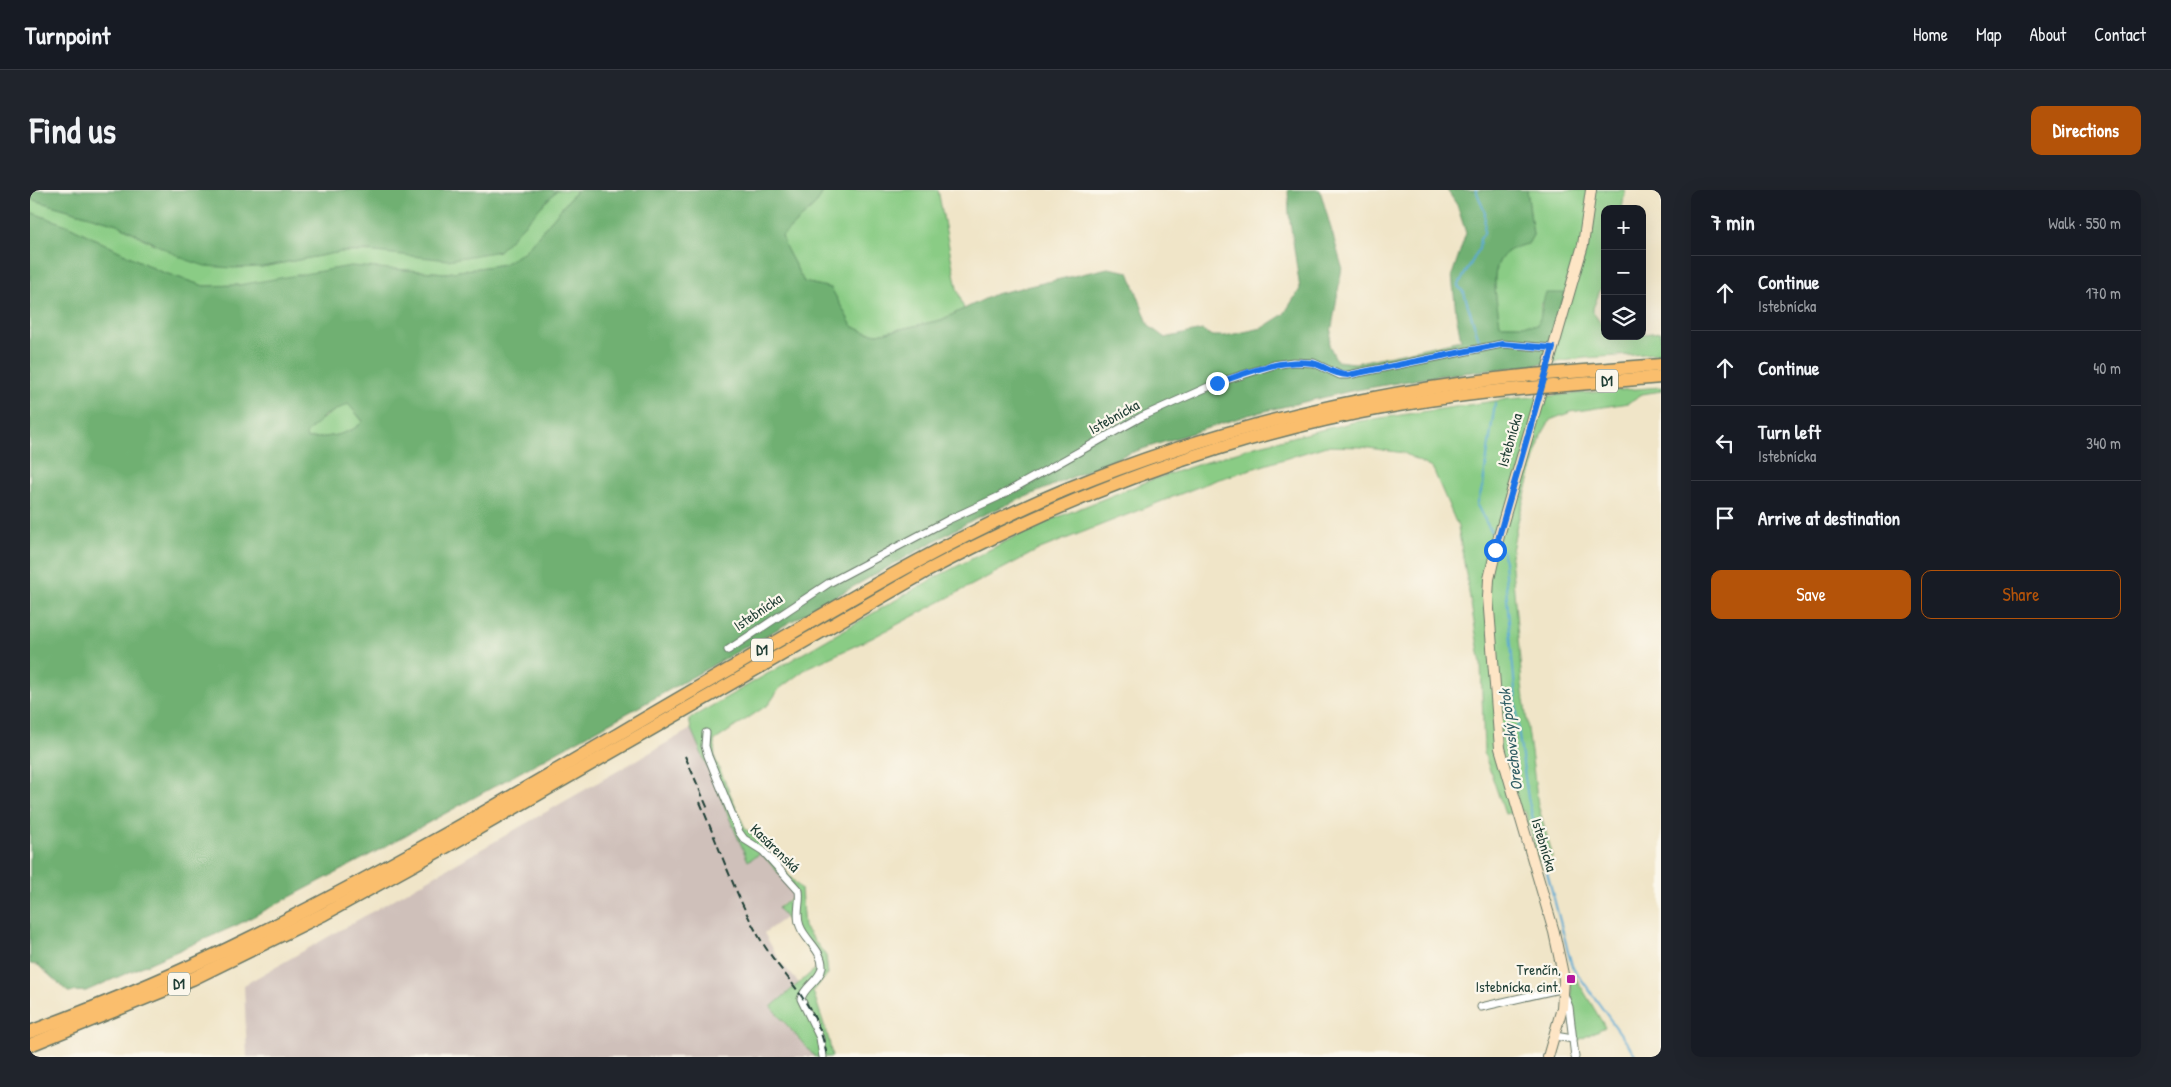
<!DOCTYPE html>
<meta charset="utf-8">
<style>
body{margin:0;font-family:"Patrick Hand",sans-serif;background:#20242c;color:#f1f3f6}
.controls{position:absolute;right:15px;top:15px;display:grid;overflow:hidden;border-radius:10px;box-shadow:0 5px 20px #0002}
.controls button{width:45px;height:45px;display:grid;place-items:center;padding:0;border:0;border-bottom:1px solid #363941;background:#171b24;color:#f1f3f6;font:25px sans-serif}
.stop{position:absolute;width:15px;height:15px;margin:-11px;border:4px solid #1a73e8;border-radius:50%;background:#fff}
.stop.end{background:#1a73e8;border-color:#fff;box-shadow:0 1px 5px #0008}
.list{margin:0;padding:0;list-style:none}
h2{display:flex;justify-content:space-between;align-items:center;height:65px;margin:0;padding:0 20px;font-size:21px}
h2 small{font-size:16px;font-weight:400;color:#9ea1a6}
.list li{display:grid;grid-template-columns:32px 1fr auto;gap:15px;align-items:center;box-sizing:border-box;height:75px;padding:0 20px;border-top:1px solid #363941}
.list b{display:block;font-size:19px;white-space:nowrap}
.list p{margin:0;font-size:16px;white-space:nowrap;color:#9ea1a6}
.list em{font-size:16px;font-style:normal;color:#9ea1a6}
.actions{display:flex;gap:10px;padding:15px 20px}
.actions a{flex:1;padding:11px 0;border:1px solid #b45309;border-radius:10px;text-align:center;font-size:18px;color:#b45309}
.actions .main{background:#b45309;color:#fff}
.icon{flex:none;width:28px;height:28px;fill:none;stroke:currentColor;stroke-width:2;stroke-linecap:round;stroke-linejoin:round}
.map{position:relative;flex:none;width:1631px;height:867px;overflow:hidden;border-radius:10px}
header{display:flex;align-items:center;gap:30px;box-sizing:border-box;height:70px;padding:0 25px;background:#171b24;border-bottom:1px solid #363941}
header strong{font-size:24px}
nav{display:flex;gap:28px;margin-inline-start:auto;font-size:18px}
.intro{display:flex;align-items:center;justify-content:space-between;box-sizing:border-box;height:120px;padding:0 30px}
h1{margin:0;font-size:35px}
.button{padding:12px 22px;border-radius:10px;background:#b45309;color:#fff;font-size:18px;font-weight:700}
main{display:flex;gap:30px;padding:0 30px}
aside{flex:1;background:#171b24;border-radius:10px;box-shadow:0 5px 20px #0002}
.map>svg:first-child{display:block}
.industrial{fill:#cfc0ba}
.green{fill:#8acc85;stroke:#54845c}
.forest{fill:#6fb072;stroke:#477653;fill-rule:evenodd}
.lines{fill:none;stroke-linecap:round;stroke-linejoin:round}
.stream{stroke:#59a9d3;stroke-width:2}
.street-casing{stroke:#687868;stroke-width:9}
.secondary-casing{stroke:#687868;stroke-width:12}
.highway-casing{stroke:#687868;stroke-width:15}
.street{stroke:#fff;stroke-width:7}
.secondary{stroke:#fde5c5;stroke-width:10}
.highway{stroke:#fabe6d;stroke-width:12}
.rail{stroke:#1f3d34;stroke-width:2;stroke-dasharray:8 4;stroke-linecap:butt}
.highway-bridge-casing{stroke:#687868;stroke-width:15;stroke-linecap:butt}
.highway-bridge{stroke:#fabe6d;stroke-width:12}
.route{stroke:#1a73e8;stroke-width:6}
.poi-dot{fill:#b5179e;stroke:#fbf7ec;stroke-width:2}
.labels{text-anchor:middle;stroke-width:4.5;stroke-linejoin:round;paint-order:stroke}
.shield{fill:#fbf7ec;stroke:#61756b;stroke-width:1}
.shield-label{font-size:14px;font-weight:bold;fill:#1f3d34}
.street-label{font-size:15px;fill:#1f3d34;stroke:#fbf7ec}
.poi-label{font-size:15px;fill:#1f3d34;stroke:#fbf7ec;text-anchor:end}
.water-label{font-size:16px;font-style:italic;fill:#305d64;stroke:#fbf7ec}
</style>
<header>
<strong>Turnpoint</strong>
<nav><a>Home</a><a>Map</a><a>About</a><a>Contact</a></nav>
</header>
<div class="intro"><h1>Find us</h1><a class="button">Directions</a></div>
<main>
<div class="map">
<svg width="1631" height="867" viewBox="0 0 1631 867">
<rect width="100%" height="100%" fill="#fbf7ec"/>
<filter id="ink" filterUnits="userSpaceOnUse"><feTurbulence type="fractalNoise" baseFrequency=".02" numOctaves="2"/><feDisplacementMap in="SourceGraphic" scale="10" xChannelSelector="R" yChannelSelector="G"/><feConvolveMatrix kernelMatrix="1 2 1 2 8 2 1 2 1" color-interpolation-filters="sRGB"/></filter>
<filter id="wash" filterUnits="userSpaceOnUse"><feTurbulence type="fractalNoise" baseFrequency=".0096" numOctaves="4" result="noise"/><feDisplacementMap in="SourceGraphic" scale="20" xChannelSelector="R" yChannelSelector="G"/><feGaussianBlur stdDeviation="1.12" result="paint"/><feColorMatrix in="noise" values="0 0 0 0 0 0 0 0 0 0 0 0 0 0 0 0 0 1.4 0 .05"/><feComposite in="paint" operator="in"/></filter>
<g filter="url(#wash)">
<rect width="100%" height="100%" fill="#f0e5c8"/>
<path class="industrial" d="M661,539L718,670L731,663L767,703L748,717L755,728L734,743L751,773L769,793L741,817L785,867H217L214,795Z"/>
<g class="green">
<path d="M527,0H547L495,61L475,74L416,83L366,79L208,95L174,96L129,81L39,36L0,22V9L87,34L123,54L232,77L310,62L469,61Z"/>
<path d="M794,0H908L927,98L934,119L911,130L848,144L835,142L822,136L801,98L774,92L756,58L752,46L787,13Z"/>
<path d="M1497,0H1595L1592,19H1575V88L1562,121L1575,139V146H1612V144L1631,142V163L1554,168L1513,174L1534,104L1511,113V127L1507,135H1470C1466,101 1452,62 1498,54L1503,45Z"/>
<path d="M1631,197V201L1612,204L1598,213L1541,222L1520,230L1511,246L1487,335L1481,366L1492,494L1508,615L1523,667L1509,671L1495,621L1475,624L1454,563L1451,474L1428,337L1403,279L1374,263L1332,257L1296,256L1186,290L1010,359L842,448L777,478L749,499L739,514L684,551L685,569L715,638L771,699L774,737L796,766L798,784L783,801L799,850L802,867H785L741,817L790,775L748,718L767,704L731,663L718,671L661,539L659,529L906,387L1008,335L1121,290L1225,256L1324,232L1478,209Z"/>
<path d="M318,213L333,232C319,246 295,247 277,249L275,244C288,230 302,222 318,213Z"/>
<path d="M1546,788L1575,837L1547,851L1540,790Z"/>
</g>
<g class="forest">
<path d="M0,0H527L469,61L418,70L336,61L311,62L232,77L203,78L175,76L154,69L87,34L0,9Z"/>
<path d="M547,0H794L787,13L752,46L756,58L774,92L801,98L822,136L835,142L848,144L911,130L965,104L1078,78L1099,82L1119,136L1135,148L1172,140L1183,146H1195L1232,138L1254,124L1270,99L1259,24L1258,0H1290L1312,77L1299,155L1307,171L1325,173L1431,150L1426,123L1422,85L1436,43L1427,15L1417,0H1497L1503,45L1498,54C1452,62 1466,101 1470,135H1507C1513,125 1511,114 1516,103H1535L1513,174L1407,186L1321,201L1218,225L1097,264L946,328L614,514L336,667L207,735L56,801L38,802L8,775L0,774V22L39,36L129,81L174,96L209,95L321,76L416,83L474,74L495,61ZM318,214L333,231C320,246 295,247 277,249L276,244L294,226Z"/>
</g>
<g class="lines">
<g class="stream">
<path d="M1446,0L1455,23L1454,44L1450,49L1449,59L1428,96L1434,103L1451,156"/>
<path d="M1464,347L1447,315L1453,295L1465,213"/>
<path d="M1470,358L1473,362L1489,546L1498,608L1506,641L1542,776L1607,867"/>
</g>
</g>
</g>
<g filter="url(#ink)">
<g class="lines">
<defs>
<g id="street">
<path d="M698,460L799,393L920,329L968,307L1111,227L1187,193L1244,175L1263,172L1284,173L1310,185H1318L1472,154L1523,158"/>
<path d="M676,543L675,556L678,566L709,642L714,649L733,661L769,701C771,713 765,724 770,736C775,750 793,761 792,777C791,790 774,796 771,809L790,848L793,867"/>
<path d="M1534,804L1539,817L1545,867"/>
<path d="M1451,817L1534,798"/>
<path d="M1525,846L1543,849"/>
</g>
<path id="secondary" d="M1518,867L1532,818L1534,789L1524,742L1470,558L1458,407L1459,389L1469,346L1553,55L1561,0"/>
<g id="highway">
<path d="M1528,183L1631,175"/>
<path d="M1524,196L1631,187"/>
<path d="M0,842C75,814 150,783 222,747C386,667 542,570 700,479C810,415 919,348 1037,299C1188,237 1341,201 1503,185"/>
<path d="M0,855L162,789L294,724L421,654L895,382C1089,279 1280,217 1499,198"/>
</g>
</defs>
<use href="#street" class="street-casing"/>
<use href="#secondary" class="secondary-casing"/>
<use href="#highway" class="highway-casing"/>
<use href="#street" class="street"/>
<use href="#secondary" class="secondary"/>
<use href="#highway" class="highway"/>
<g class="rail">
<path d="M655,566L678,619"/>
<path d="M670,612C688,655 706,706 728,745C754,791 787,810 797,867"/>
</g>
<defs>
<g id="highway-bridge">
<path d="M1503,185L1528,183"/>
<path d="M1499,198L1524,196"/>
</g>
</defs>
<use href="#highway-bridge" class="highway-bridge-casing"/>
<use href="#highway-bridge" class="highway-bridge"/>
</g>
</g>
<g class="lines" filter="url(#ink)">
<path class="route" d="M1187,193C1217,183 1249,169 1282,173C1294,175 1302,185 1318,185L1472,154L1523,158L1465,360"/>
</g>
<rect class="poi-dot" x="1536" y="784" width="10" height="10" rx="2.5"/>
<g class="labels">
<g class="shield">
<rect x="1566" y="179.5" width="22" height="23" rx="4"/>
<rect x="721" y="448.5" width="22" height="23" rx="4"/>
<rect x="138" y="782.5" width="22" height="23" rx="4"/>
</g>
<g class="shield-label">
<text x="1577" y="196">D1</text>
<text x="732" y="465">D1</text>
<text x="149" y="799">D1</text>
</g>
<g class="street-label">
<text transform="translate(1084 227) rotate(-29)" y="5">Istebnícka</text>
<text transform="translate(1480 250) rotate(-74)" y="5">Istebnícka</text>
<text transform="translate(728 422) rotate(-34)" y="5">Istebnícka</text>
<text transform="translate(1514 655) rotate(73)" y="5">Istebnícka</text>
<text transform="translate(745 658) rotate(44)" y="5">Kasárenská</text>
</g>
<g class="poi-label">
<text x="1531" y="785">Trenčín,<tspan x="1531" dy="17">Istebnícka, cint.</tspan></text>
</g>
<g class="water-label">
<text transform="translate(1480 550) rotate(-97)" y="6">Orechovský potok</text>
</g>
</g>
</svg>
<div class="controls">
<button>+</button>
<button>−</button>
<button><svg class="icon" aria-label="layers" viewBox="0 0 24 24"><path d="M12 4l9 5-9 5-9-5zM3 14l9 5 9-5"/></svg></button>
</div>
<div class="stop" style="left:1465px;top:360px"></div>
<div class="stop end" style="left:1187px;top:193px"></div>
</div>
<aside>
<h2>7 min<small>Walk · 550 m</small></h2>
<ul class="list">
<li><svg class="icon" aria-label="ahead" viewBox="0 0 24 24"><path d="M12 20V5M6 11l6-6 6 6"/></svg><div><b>Continue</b><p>Istebnícka</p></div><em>170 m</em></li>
<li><svg class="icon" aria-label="ahead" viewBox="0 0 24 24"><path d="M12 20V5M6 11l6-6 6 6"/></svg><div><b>Continue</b></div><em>40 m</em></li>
<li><svg class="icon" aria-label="left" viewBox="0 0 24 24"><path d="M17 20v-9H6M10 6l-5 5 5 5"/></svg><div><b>Turn left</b><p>Istebnícka</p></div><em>340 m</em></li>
<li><svg class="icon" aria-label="arrive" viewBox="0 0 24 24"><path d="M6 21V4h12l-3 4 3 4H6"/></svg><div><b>Arrive at destination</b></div></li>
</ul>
<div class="actions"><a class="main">Save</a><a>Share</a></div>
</aside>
</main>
